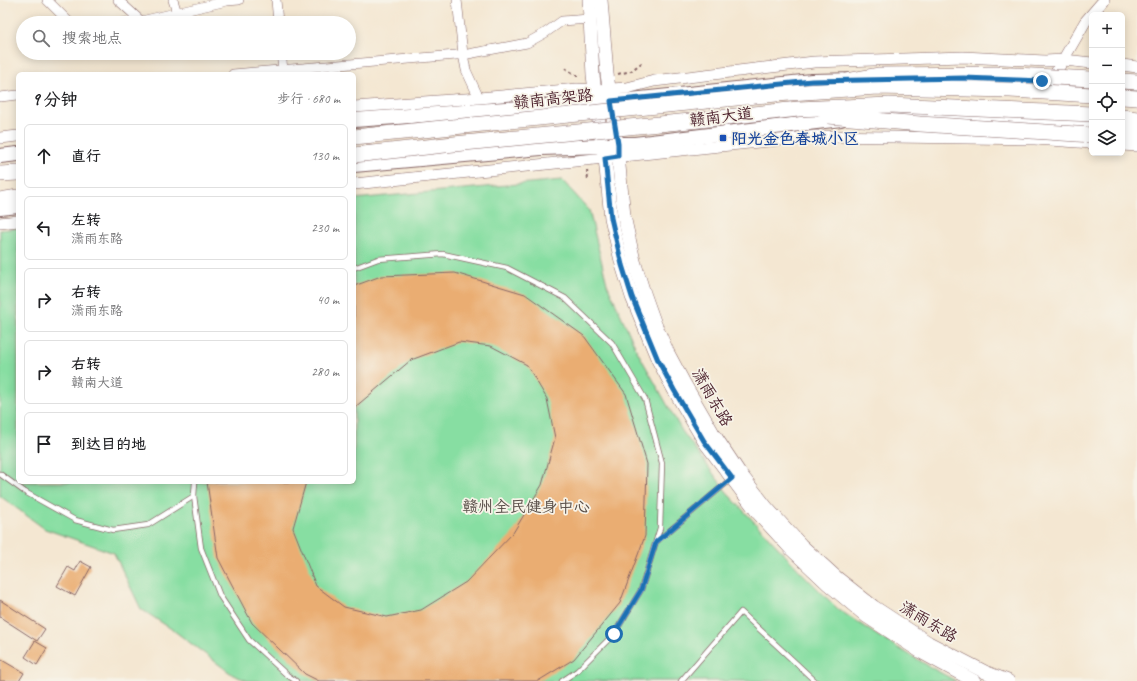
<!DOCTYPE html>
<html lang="zh">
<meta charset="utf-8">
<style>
body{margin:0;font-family:Caveat,"LXGW WenKai TC",sans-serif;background:#f2f2f2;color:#202124}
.controls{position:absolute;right:12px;top:12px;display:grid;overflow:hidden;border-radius:6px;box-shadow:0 2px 10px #0003}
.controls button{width:36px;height:36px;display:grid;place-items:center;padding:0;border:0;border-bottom:1px solid #e0e0e0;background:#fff;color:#202124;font:20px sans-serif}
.stop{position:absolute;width:12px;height:12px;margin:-9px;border:3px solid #1f6fb2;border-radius:50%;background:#fff}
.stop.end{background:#1f6fb2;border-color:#fff;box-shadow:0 1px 4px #0008}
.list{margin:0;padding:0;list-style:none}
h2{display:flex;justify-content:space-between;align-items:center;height:52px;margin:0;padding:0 16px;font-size:17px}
h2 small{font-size:13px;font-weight:400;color:#757577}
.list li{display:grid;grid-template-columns:26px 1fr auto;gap:12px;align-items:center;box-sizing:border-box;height:64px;margin:0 8px 8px;padding:0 8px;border:1px solid #e0e0e0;border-radius:6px}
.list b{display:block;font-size:15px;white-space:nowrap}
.list p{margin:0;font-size:13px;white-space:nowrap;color:#757577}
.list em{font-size:13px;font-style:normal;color:#757577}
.icon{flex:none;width:22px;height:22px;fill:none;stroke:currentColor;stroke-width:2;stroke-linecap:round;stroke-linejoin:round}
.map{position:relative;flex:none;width:1137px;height:681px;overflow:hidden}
.search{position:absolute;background:#fff;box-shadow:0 2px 10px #0003;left:16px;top:16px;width:340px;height:44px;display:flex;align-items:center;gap:10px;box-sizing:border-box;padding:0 14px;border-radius:22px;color:#757577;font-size:15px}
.panel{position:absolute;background:#fff;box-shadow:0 2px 10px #0003;left:16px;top:72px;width:340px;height:412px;border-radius:6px}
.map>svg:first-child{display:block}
.green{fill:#87dea2;stroke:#687e66}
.building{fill:#eaad72}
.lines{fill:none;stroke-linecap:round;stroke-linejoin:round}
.service-casing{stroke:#866565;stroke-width:6}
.minor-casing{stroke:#866565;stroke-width:10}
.tertiary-casing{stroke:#866565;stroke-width:12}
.secondary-casing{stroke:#866565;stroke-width:14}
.primary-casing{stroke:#866565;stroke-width:16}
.trunk-casing{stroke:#866565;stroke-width:16}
.path{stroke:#866565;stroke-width:2;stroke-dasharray:3 3;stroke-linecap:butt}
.service{stroke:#fff;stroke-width:4.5}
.minor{stroke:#fff;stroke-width:9}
.tertiary{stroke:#fff;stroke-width:11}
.secondary{stroke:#fff;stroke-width:13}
.primary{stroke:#fff;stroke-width:14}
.trunk{stroke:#fff;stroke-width:15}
.trunk-bridge-casing{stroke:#866565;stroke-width:16;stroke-linecap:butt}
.trunk-bridge{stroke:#fff;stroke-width:15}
.route{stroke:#1f6fb2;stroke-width:5}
.transit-dot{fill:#1a4fb4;stroke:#f7f3e8;stroke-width:1.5}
.labels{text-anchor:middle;stroke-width:3.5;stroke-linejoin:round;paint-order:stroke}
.street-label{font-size:16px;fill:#4a1f2b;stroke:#f7f3e8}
.transit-label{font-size:16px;font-weight:bold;fill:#164399;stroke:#f7f3e8;text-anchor:start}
.park-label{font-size:16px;fill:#594f49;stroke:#f7f3e8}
</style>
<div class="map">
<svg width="1137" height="681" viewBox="0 0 1137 681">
<rect width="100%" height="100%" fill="#f7f3e8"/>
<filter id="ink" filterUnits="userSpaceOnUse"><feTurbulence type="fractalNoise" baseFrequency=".025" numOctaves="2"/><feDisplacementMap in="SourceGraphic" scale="8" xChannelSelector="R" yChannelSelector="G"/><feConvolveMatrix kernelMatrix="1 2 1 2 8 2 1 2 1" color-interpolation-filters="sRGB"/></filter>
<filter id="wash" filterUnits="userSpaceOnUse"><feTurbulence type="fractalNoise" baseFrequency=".012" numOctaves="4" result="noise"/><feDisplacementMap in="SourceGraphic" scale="16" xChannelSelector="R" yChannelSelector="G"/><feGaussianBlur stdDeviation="0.9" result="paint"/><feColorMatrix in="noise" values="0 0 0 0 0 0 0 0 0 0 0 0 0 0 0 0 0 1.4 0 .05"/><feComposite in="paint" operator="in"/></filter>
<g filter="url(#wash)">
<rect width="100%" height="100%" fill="#f4e7d2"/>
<path class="green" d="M562,180L589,210L607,284L637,351L682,431L729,495L800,571L838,609L878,636L932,668L956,681H248L233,675L173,630L141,609L114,553L45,529L0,496V230L18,228V482H354V199Z"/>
<g id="blocks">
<g class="building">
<path d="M455,273L525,294L584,336L626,394L647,464L645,536L620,603L574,659L538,681H319L305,674L252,623L218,558L207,482H306L293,528L316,586L344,607L387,617L421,610L466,582L513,533L542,485L555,438L547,399L527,365L491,346L459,342L411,360L354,408V286L381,276Z"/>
<path d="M80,561L91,567L75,596L57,586L68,567L75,571Z"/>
<path d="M0,600L45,629L37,641L0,617Z"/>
<path d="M35,641L47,648L37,665L25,657Z"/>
<path d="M0,659L24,673L19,681H0Z"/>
</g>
</g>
</g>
<g filter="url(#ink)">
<use href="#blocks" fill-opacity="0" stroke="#866565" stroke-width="1"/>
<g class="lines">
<defs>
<g id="service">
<path d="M354,268L378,259L443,254L507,268L565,298L612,343L645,399L662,463L660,528L641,590L614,634L577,671L562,681"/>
<path d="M0,474L25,492L75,520L113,530L148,525L194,496"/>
<path d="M195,482L194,496L201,548L220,596L249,640L287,675L296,681"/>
<path d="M656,542L730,480"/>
<path d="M681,681L741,612L815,681"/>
</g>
<g id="minor">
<path d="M47,0L70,23"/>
<path d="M118,0L141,21"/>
<path d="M173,0L177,13"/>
<path d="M276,0L278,23"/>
<path d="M457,0L463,54L466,70L479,98"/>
<path d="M120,23L141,21L227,1L239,0"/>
<path d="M281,53L283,69"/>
<path d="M233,74L468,54L527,43L545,33L562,21L590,19"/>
<path d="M0,97L18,95"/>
</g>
<g id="tertiary">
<path d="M1122,65L1137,67"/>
<path d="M1051,81L1085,22L1104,0"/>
<path d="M354,107L479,98L577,89L596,90L627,88L654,81L814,62L963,57L1045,61L1064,60L1092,63"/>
<path d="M0,138L18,136"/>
<path d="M1122,145L1137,146"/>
<path d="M354,184L817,136L1035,139L1092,143"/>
<path d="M0,223L18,221"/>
</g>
<g id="secondary">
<path d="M589,0L593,75L602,146L605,158L611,218L622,265L632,297L658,360L674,390L704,441L758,513L792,550L828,584L866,616L921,652L974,681"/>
<path d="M601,0L607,74L617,144L618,156L624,216L634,261L644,293L655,324L668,353L684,383L713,433L739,472L767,508L801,545L836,577L874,607L929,643L985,672L1008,681"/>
</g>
<g id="primary">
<path d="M890,115L1037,120L1092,125"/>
<path d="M354,120L631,100L812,81L858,80"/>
<path d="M1122,127L1137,128"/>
<path d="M0,156L18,154"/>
<path d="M354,165L541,148L602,146L617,144H635L841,119"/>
<path d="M0,208L18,206"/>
</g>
<g id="trunk">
<path d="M1122,81L1137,82"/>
<path d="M1122,97L1137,98"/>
<path d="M1122,117L1137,119"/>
<path d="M1122,137L1137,138"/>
<path d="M0,174L18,173"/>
<path d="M0,200L18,197"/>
</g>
</defs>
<use href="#service" class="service-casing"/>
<use href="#minor" class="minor-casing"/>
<use href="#tertiary" class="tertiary-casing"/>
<use href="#secondary" class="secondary-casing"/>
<use href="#primary" class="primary-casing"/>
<use href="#trunk" class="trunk-casing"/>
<g class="path">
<path d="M565,68L576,75H581"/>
<path d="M618,74L631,71L644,61"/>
<path d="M587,170L588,180"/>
</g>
<use href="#service" class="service"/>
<use href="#minor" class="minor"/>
<use href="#tertiary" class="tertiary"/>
<use href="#secondary" class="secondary"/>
<use href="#primary" class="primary"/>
<use href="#trunk" class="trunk"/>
<defs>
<g id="trunk-bridge">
<path d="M846,81L878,75L996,74L1092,79"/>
<path d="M828,116L920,124L1092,135"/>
<path d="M354,137L776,94L877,87L1010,90L1092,95"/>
<path d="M354,155L454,144L700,120L798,109L889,105L1092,114"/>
</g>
</defs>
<use href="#trunk-bridge" class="trunk-bridge-casing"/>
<use href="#trunk-bridge" class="trunk-bridge"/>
</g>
</g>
<g class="lines" filter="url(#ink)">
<path class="route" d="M614,634L641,590L656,542L732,478L704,441L674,390L658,360L632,297L622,265L611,218L605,158L618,156V144L611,101L812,81L964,78L1042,81"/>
</g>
<rect class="transit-dot" x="719" y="134" width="8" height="8" rx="2"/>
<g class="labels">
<g class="street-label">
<text transform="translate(553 98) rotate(-6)" y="6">赣南高架路</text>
<text transform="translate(721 116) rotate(-7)" y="6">赣南大道</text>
<text transform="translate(713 397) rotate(60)" y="6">潇雨东路</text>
<text transform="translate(929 621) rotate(31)" y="6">潇雨东路</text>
</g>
<g class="transit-label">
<text x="731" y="144">阳光金色春城小区</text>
</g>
<g class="park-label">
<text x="526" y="512">赣州全民健身中心</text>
</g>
</g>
</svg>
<div class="controls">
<button>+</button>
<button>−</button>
<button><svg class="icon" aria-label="locate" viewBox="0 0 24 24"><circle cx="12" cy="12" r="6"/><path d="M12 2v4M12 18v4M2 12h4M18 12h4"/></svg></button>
<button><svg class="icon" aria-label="layers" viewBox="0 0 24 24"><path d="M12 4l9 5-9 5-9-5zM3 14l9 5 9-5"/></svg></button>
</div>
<div class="stop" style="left:614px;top:634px"></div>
<div class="stop end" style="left:1042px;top:81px"></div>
<div class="search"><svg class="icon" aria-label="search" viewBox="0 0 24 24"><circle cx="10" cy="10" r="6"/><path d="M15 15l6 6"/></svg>搜索地点</div>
<section class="panel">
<h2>9 分钟<small>步行 · 680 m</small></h2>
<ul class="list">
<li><svg class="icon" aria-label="ahead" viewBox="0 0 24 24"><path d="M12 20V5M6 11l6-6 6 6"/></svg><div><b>直行</b></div><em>130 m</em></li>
<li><svg class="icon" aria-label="left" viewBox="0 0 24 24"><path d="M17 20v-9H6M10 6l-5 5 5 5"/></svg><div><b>左转</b><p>潇雨东路</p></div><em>230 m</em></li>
<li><svg class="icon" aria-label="right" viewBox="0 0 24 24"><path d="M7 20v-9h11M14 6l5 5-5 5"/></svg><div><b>右转</b><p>潇雨东路</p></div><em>40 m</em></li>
<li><svg class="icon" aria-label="right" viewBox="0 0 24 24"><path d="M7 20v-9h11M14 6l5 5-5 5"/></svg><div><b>右转</b><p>赣南大道</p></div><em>280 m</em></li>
<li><svg class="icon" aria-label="arrive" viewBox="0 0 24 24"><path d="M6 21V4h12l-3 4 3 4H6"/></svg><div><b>到达目的地</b></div></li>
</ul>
</section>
</div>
